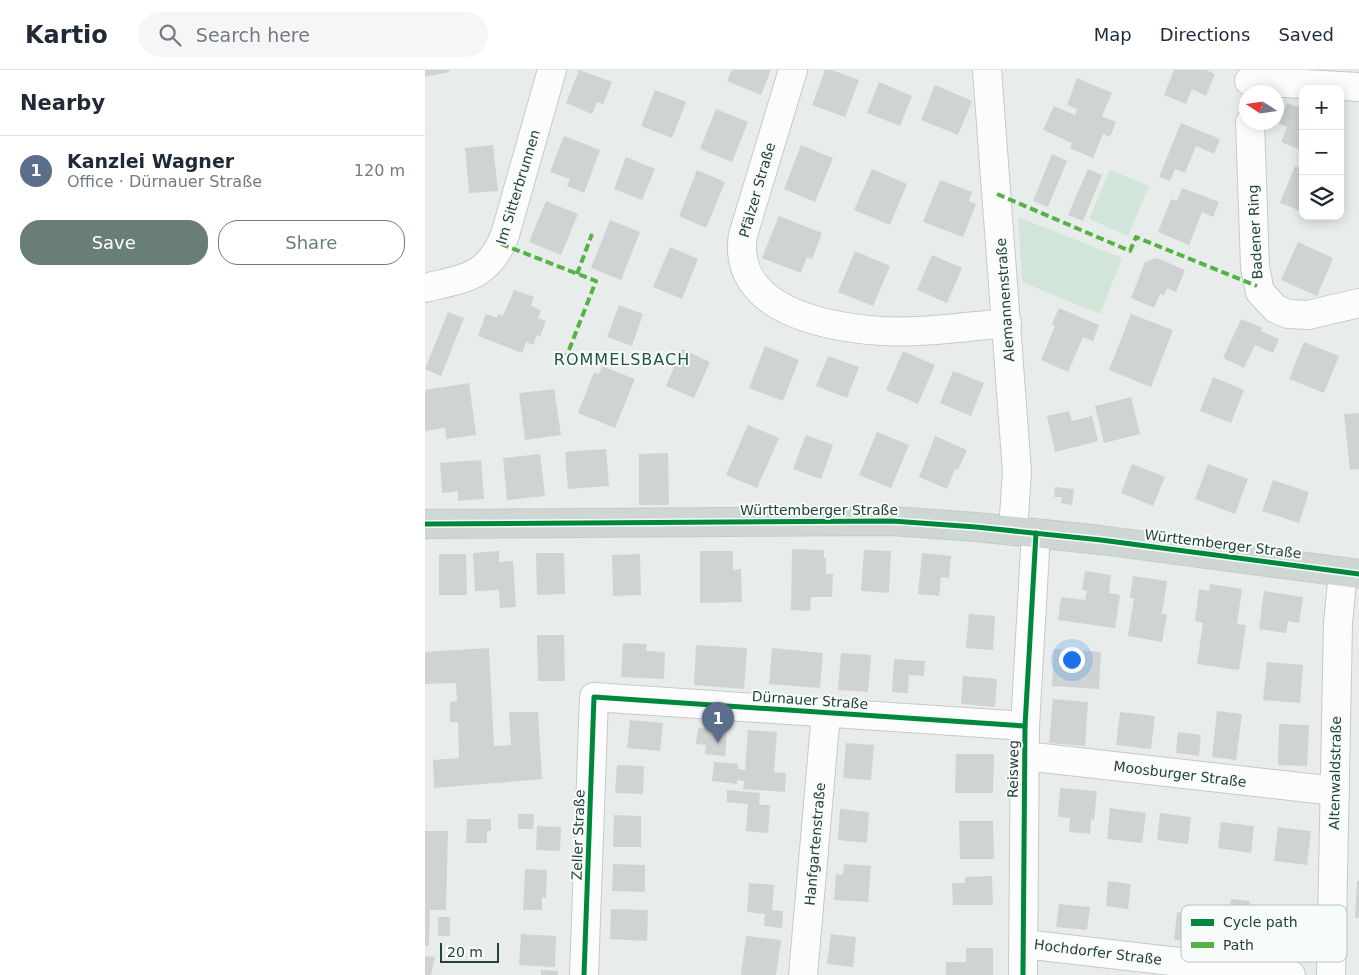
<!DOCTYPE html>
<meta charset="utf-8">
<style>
body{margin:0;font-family:"DejaVu Sans",sans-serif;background:#f6f6f7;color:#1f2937}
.controls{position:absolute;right:15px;top:15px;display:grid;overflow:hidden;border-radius:10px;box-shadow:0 2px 12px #0003}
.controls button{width:45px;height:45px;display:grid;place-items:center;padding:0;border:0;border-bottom:1px solid #e0e1e3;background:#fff;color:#1f2937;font:25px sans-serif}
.compass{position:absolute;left:814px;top:15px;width:45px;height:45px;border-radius:50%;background:#fff;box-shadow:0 2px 12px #0003;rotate:282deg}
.scale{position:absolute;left:15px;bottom:12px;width:59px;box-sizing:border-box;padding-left:5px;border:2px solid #24423a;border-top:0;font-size:14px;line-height:18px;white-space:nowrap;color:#24423a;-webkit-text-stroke:4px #f7fbf9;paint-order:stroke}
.you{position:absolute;left:646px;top:589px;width:18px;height:18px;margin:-12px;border:4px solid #fff;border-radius:50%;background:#1a73e8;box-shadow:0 0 0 8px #1a73e833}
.badge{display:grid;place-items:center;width:32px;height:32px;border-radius:50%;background:#697e78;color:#fff;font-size:16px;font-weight:700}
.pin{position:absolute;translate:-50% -41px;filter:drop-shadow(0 1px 2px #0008)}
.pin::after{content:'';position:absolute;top:26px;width:18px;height:15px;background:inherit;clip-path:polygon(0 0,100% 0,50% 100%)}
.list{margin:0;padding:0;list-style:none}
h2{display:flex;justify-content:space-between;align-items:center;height:65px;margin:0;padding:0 20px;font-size:21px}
h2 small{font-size:16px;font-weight:400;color:#747a83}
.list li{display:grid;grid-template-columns:32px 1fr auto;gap:15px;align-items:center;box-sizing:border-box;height:70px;padding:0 20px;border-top:1px solid #e0e1e3}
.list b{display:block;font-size:19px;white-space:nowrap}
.list p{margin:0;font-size:16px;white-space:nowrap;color:#747a83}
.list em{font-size:16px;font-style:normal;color:#747a83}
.actions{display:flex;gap:10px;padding:15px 20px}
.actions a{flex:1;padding:11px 0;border:1px solid #697e78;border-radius:20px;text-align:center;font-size:18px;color:#697e78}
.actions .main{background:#697e78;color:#fff}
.icon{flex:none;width:28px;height:28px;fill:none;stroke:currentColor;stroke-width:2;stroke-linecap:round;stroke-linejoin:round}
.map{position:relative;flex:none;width:934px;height:905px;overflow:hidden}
header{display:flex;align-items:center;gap:30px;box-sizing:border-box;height:70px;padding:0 25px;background:#fff;border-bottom:1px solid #e0e1e3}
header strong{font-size:24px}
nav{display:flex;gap:28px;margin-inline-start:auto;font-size:18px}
.search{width:350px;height:45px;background:#f6f6f7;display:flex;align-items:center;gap:12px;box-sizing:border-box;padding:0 18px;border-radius:28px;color:#747a83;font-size:19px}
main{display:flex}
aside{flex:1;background:#fff}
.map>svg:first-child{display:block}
.green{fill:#d1e6d8}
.building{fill:#cfd4d2}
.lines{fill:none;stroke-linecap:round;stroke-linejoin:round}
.minor-casing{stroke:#c5cac8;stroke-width:30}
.major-casing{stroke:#c3ccc9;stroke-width:30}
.minor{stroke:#fcfcfc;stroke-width:28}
.major{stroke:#cfd7d5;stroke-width:28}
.quiet{stroke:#55b346;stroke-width:4;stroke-dasharray:8 4;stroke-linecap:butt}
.cycleway-casing{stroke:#f7fbf9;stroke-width:8}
.cycleway{stroke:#00873e;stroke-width:5}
.labels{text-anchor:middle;stroke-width:4;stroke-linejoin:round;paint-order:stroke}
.street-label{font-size:14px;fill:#24423a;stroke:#f7fbf9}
.quarter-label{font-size:16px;letter-spacing:1px;fill:#1f5548;stroke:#f7fbf9}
.key{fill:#f7fbf9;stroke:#b8c4c0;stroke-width:1}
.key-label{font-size:14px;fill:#24423a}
</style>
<header>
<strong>Kartio</strong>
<div class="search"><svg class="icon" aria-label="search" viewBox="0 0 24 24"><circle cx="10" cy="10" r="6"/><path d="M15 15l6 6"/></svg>Search here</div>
<nav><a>Map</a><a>Directions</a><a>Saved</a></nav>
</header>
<main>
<aside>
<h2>Nearby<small></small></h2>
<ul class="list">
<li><span class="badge" style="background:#5c6f8a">1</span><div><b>Kanzlei Wagner</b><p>Office · Dürnauer Straße</p></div><em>120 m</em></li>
</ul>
<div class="actions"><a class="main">Save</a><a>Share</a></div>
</aside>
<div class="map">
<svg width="934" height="905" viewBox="0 0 934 905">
<rect width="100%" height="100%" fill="#e8edeb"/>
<g class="green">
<path d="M685,100L724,116L703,166L664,149Z"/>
<path d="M593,147L697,188L675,244L597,212Z"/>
</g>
<g class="building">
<path d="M0,0H24V2L0,7Z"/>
<path d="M154,0L187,12L178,34L172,32L167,44L141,33Z"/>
<path d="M307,0H346L336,25L302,11Z"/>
<path d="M400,0H407L434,10L420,47L387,35Z"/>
<path d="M749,0H781L790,4L781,26L767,19L761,34L739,25Z"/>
<path d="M652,8L687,23L677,46L691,52L685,67L678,64L668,88L645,78L647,73L618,60L629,36L650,45L652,39L642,35Z"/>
<path d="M454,12L487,26L475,56L442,43Z"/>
<path d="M510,15L547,31L533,65L496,50Z"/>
<path d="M230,20L261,32L247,68L216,56Z"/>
<path d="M862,33L878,39V81L856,72L862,57L854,54Z"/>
<path d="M291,39L323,52L307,92L275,79Z"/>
<path d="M756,53L795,69L789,84L771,76L760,103L750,99L745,111L734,107Z"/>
<path d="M139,66L175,80L159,123L142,116L145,109L125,102Z"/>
<path d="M68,75L73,121L44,123L40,78Z"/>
<path d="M376,75L408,88L390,132L359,119Z"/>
<path d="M627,84L642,91L623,137L608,131Z"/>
<path d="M201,87L230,99L217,130L189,119Z"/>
<path d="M870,96L878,99V142L855,133Z"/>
<path d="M447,99L482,114L465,155L429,140Z"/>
<path d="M663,99L677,105L658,151L643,145Z"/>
<path d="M272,100L300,112L281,158L254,146Z"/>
<path d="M515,110L547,122L544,131L551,134L538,167L498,152Z"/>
<path d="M757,118L794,132L788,147L777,142L764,175L733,162L746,129L752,131Z"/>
<path d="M121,131L153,144L136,185L104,172Z"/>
<path d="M354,146L397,163L387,189L382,187L376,203L337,188Z"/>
<path d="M185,150L215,162L196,210L166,198Z"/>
<path d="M873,172L908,188L892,226L856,210Z"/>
<path d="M245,177L273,189L257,229L228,217Z"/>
<path d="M430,181L465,196L448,236L413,222Z"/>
<path d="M507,185L537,198L522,233L492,220Z"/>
<path d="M732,188L760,200L751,222L742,218L739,225L735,224L729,238L706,228L720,192Z"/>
<path d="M89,220L109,227L106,236L116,240L113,248L121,251L115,267L112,265L108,275L101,272L97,283L53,266L61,244L72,248L73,244L78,246Z"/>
<path d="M194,235L218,244L207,276L182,267Z"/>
<path d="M634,238L674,255L668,271L658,267L643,302L616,290L630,256L627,254Z"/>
<path d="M23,242L39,248L16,306L0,299Z"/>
<path d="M706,244L748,260L726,317L684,300Z"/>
<path d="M816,249L838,258L836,261L854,269L848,283L830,275L819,298L798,288Z"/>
<path d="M879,272L914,286L899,323L864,309Z"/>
<path d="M340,276L374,290L358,331L324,318Z"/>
<path d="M257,279L285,292L269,328L241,316Z"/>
<path d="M478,281L510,295L493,334L461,320Z"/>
<path d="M403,286L434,297L422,328L391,316Z"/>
<path d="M177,296L210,309L190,358L153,343L169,302L174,304Z"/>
<path d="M528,301L559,313L546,346L515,333Z"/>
<path d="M788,307L819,320L806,353L775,341Z"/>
<path d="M44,313L51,365L21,369L20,358L0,361V320Z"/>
<path d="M129,319L136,365L100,370L94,323Z"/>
<path d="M706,327L715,364L679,373L670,336Z"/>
<path d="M644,341L647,351L667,346L673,371L630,382L622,346Z"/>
<path d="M934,343V399L925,400L919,344Z"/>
<path d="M323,355L354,368L332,418L301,405Z"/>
<path d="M452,362L484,375L466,418L434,405Z"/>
<path d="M381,365L408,375L396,409L368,399Z"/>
<path d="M510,366L542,380L533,400L530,399L522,419L494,407Z"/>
<path d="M181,379L184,416L143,419L140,382Z"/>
<path d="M243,383L244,435H214V384Z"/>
<path d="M115,384L120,426L82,430L78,388Z"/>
<path d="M56,390L59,429L33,431V421L17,423L15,393Z"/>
<path d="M707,394L740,407L728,436L696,423Z"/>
<path d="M783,394L823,409L810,444L770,429Z"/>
<path d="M848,410L884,422L874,453L837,441Z"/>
<path d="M630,417L649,419L647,435L636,433L637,427H629Z"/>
<path d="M367,479L399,480V488H401V504H408L407,527H386L385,541L366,540Z"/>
<path d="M439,480L466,481L464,523L436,521Z"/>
<path d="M74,481V492L88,491L91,537L75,538L74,520L50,521L48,483Z"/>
<path d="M275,481H308V500L316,499L317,532L275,533Z"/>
<path d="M111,483H139L140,524L112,525Z"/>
<path d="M497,483L526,486L524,508L516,507L514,526L493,524Z"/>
<path d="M14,484H41L42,525H14Z"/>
<path d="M215,484L216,525L188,526L187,485Z"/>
<path d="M660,501L686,505L684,523L695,525L690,558L633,550L636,527L660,530L662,521L657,520Z"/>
<path d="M708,506L742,511L737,544H742L737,572L703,566L709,528H705Z"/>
<path d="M785,514L817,519L812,554L821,555L814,600L772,594L778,553L770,551L774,519L784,521Z"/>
<path d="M839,521L878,527L874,553L863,551L861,563L834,559Z"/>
<path d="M544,544L570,546L568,580L541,578Z"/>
<path d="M112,565H139L140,611H113Z"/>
<path d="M198,573L222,574L221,581L240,582L239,609L196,607Z"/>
<path d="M271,575L322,578L319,619L269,615Z"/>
<path d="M64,578L69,676L86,675L84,642H113L117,709L9,718L8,690L34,688L33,652H25V632L32,631L31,613L0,614V582Z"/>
<path d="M347,578L398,583L395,618L344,614Z"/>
<path d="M629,579L676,582L674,619L627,616Z"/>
<path d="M416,583L446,585L443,622L413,620Z"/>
<path d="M469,589L500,591L499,606L484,605L483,623L467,622Z"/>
<path d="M842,592L878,595L875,633L838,630Z"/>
<path d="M538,606L572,609L570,637L536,634Z"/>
<path d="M628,629L663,632L660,676L624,673Z"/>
<path d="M792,641L817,644L811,690L787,687Z"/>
<path d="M695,642L730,646L726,679L691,675Z"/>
<path d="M205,650L238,653L235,681L202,678Z"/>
<path d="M854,654L884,655L882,696L853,695Z"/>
<path d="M273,658L302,660L300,686L280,684L281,675L271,674Z"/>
<path d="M323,660L352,662L349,702L361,703L360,722L318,719L319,711L312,710V714L287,711L289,692L313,694V699L320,700Z"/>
<path d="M753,662L776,665L774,686L751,683Z"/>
<path d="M421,673L449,675L446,710L418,708Z"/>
<path d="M531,684H569L568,723H530Z"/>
<path d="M192,695L219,696L218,724L190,723Z"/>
<path d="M635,718L672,721L669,750L666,749L665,764L644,762L645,748L633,747Z"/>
<path d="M302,720L335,723L334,735H345L343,763L321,761L323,734L302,732Z"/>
<path d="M685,738L721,743L717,773L682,769Z"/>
<path d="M415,739L444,742L442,773L413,770Z"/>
<path d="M735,743L766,747L763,774L732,770Z"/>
<path d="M93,744H109L108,759H93Z"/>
<path d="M189,745L216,746V777H188Z"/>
<path d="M42,749H66V761H62V773H41Z"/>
<path d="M534,751H568L569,789H535Z"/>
<path d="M796,752L829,756L826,783L793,778Z"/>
<path d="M112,756L136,757L135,781L111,780Z"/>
<path d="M853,757L886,761L882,795L849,791Z"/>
<path d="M0,761H23L21,840H5L4,876H0Z"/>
<path d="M188,794L220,795V822L187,821Z"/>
<path d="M419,794L446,796L443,832L409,830L411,804L418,805Z"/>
<path d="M100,799L122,800L121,828L117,827V840H98Z"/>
<path d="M567,806L568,835H528L527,813H540V807Z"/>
<path d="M683,811L706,814L703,839L681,836Z"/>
<path d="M932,811H934V848H930Z"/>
<path d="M324,813L349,815L347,840L358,841L357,858L339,856L340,844L322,842Z"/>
<path d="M806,829L825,831L824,845H819L816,871L810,870V875L795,873V868H790L792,845L804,847Z"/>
<path d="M634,834L665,837L662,860L631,857Z"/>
<path d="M186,839L223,840L222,871L185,869Z"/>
<path d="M752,842L781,845L778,872L749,870Z"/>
<rect x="13" y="847" width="12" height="19"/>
<path d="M96,864L131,866L130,897L94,895Z"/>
<path d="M406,864L431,867L428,897L402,894Z"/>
<path d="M321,866L356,870L351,905H316Z"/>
<path d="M541,878H568V905H521V892H541Z"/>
<path d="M0,886L10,887L6,905H0Z"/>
<path d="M116,900L133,901V905H116Z"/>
</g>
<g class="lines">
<defs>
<g id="minor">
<path d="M368,0L318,165C306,240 401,257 456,261C497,263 540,257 582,253"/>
<path d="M562,0L592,402L588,461"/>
<path d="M824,11L934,17"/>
<path d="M825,52L830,197L835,222L851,239L863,244L883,245L934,233"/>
<path d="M0,218C40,208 63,208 80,165L127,0"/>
<path d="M600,686L910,721"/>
<path d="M599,874L866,905"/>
<path d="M159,905L169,627L600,656"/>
<path d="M378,905L401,643"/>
<path d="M598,905L600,656L611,463"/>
<path d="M906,905L913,553L918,502"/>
</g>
<path id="major" d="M0,454L467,451L551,457L676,470L934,504"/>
</defs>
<use href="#minor" class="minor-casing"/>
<use href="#major" class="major-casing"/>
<use href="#minor" class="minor"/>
<use href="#major" class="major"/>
<g class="quiet">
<path d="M572,124L705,181L711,167L832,216"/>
<path d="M76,174L171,211L142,285"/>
<path d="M152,204L167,164"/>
</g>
<defs>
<g id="cycleway">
<path d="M0,454L467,451L551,457L676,470L934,504"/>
<path d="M159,905L169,627L600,656"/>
<path d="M598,905L600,656L611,463"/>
</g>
</defs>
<use href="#cycleway" class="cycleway-casing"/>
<use href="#cycleway" class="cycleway"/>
</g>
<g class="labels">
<g class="street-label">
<text transform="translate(93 117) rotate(-73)" y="5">Im Sitterbrunnen</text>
<text transform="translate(332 120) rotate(-74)" y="5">Pfälzer Straße</text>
<text transform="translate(830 162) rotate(-93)" y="5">Badener Ring</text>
<text transform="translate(580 230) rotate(-94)" y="5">Alemannenstraße</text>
<text x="394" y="445">Württemberger Straße</text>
<text transform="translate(798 474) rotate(7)" y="5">Württemberger Straße</text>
<text transform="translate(385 630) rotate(4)" y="5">Dürnauer Straße</text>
<text transform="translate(588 699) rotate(-89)" y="5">Reisweg</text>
<text transform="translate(910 703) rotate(-89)" y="5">Altenwaldstraße</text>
<text transform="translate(755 704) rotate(7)" y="5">Moosburger Straße</text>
<text transform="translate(153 765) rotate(-88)" y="5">Zeller Straße</text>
<text transform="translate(390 774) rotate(-85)" y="5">Hanfgartenstraße</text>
<text transform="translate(673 882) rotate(7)" y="5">Hochdorfer Straße</text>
</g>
<g class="quarter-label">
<text x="197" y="295">ROMMELSBACH</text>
</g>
</g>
<rect x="756" y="835" width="166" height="57" rx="8" class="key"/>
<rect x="766" y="849" width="23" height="7" fill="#00873e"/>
<rect x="766" y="872" width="23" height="6" fill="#55b346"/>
<g class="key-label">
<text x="798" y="857">Cycle path</text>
<text x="798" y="880">Path</text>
</g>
</svg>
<div class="controls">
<button>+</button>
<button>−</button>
<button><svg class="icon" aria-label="layers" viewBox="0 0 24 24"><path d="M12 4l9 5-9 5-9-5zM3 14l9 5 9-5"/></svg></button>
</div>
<svg class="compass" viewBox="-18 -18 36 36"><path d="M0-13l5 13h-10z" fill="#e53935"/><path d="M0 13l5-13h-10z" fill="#747a83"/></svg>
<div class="scale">20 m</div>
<div class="you"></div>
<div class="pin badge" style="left:293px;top:673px;background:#5c6f8a">1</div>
</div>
</main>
